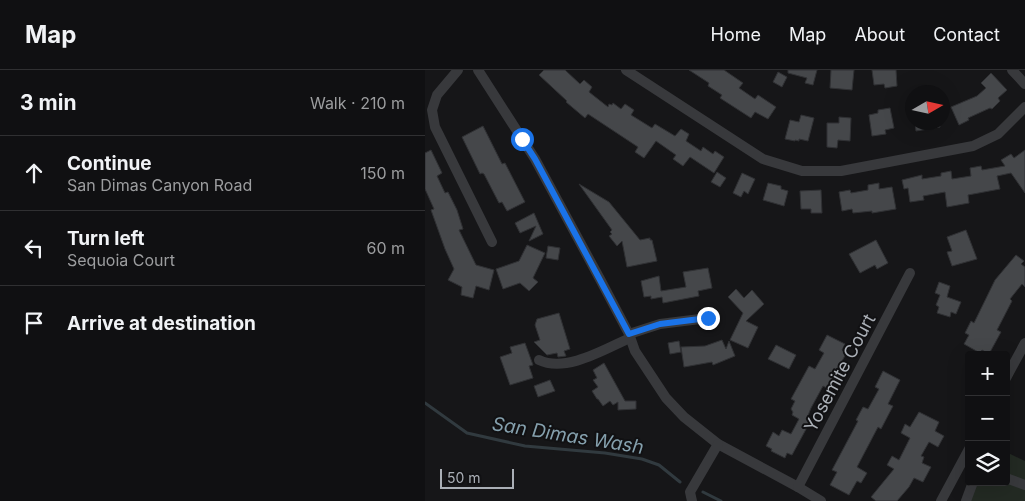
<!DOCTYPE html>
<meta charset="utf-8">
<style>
body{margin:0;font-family:Inter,sans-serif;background:#1e1e20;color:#f1f3f6}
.controls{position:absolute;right:15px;bottom:15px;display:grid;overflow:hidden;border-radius:5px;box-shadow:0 5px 20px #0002}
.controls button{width:45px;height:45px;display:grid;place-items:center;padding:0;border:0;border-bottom:1px solid #303032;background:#101012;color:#f1f3f6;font:25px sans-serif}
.compass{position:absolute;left:480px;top:15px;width:45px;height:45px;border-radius:50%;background:#101012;box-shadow:0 5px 20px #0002;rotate:81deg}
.scale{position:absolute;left:15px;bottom:12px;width:74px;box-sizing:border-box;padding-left:5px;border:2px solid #aaafb6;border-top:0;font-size:14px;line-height:18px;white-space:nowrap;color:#aaafb6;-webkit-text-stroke:4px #111113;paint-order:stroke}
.stop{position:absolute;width:15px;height:15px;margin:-11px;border:4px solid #1a73e8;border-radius:50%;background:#fff}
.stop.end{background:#1a73e8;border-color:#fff;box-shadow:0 1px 5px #0008}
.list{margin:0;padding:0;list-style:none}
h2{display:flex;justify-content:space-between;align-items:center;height:65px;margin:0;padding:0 20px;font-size:21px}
h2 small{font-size:16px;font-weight:400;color:#9c9d9f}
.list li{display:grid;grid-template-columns:32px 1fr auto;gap:15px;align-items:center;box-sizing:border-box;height:75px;padding:0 20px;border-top:1px solid #303032}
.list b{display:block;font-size:19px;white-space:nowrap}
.list p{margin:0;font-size:16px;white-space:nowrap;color:#9c9d9f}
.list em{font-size:16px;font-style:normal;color:#9c9d9f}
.icon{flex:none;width:28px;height:28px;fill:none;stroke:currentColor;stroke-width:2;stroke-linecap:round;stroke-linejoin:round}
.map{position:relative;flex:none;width:600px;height:431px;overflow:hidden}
header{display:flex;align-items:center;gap:30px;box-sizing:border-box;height:70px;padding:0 25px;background:#101012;border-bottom:1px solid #303032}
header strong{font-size:24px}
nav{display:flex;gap:28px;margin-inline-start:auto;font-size:18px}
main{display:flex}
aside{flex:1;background:#101012}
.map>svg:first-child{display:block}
.green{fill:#232a23}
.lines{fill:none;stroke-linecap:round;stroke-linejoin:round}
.stream{stroke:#313a3f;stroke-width:3}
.building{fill:#45474a;stroke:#303134}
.minor{stroke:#38393c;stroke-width:10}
.route{stroke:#1a73e8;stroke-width:6}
.labels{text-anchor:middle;stroke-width:4;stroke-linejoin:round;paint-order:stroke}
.street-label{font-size:18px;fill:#aaafb6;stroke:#111113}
.water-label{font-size:19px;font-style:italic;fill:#85a0ad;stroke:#111113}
</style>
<header>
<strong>Map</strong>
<nav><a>Home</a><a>Map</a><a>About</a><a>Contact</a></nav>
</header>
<main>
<aside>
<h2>3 min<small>Walk · 210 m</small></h2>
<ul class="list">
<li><svg class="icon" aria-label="ahead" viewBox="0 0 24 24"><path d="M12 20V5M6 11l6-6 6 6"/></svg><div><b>Continue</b><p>San Dimas Canyon Road</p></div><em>150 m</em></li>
<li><svg class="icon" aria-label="left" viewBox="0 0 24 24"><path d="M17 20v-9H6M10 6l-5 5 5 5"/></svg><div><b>Turn left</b><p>Sequoia Court</p></div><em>60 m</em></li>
<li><svg class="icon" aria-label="arrive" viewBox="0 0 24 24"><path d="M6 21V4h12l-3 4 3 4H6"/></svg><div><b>Arrive at destination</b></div></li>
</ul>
</aside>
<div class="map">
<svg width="600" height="431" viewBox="0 0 600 431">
<rect width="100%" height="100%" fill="#161618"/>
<path class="green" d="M581,382L600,391V431H536L544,412H581Z"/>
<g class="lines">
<g class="stream">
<path d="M0,333L42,363L100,376L180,383L217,389L234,395L255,412"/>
<path d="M278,422L296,431"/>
</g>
</g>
<g class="building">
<path d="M119,0H140L155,14L159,10L167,17L164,22L183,37L184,34L187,35L188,33L196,39L200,34L209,40L206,45L227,58L230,54L250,66L256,59L264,64L261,71L276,81L278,77L288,84L290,81L299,87L289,103L265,87L258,96L248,89L251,85L231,71L219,88L210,82L213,77L163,44L160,48L141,32L142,31L114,5Z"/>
<path d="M264,0H299L318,13L314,18L330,29L333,25L351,37L343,49L330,42L326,48L295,28L297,25L283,16L284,13Z"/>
<path d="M363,0H392L388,15L380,13L382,8L363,3Z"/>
<path d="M406,0H429L427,20L405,18Z"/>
<path d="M447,0H471L472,16L460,18L459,14L449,15Z"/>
<path d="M353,2L362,7L357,17L348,12Z"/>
<path d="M566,3L582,20L573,28L575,31L567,39L565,38L543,48L544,50L534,55L526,37L552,26L561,18L556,13Z"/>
<path d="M465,38L469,58L460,60L461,64L447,66L444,45L453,43V40Z"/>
<path d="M376,45L389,48L383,71L374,69V71L370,70V71L360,69L365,50L374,52Z"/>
<path d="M414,47L426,48L425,71L413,70L412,78L402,77V53H414Z"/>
<path d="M490,52H514L515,57L491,61Z"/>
<path d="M58,56L77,94L80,93L100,132L82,141L77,132L74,133L59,104L57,103L55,104L37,67Z"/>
<path d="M6,80L17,103L12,106L20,123L23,122L32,140L38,159L34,160L51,195L69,200L64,220L51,216L48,228L36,225L37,217L23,210L29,199L20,179L6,140L9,139L0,119V83Z"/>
<path d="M600,80V123L586,103L572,106L575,119L543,125L544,133L522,137L520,122L498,126L499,130L485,132L483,118L479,119L477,110L497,105V109L516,106V103L526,101L527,109L546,106L545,98L556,96L557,100L580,96L576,90L586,84L589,88Z"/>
<path d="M292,102L301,108L295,117L286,112Z"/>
<path d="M317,103L330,109L323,124L319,121L316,127L308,123Z"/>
<path d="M343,113L356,116V119L363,121L359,136L338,130Z"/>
<path d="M454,113V119L467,117L471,139L447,143V141L428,143L427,139L417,141L414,122L425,120L426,123L443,120V115Z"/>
<path d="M154,114L184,132L215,170L225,168V170H227L232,191L202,197L197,171L192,176L184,166L187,164L185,162L187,160Z"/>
<path d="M396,120L397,143H386V139H376L375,121Z"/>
<path d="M109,143L118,164L104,171L111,156L95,163L90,153Z"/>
<path d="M541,160L552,189L527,196L522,182L527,181L522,167Z"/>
<path d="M451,170L463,193L452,199L450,195L435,203L424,184Z"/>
<path d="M102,175L120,183L108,208L113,212L104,221L95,213L78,219L71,199L94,191Z"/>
<path d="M123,176L135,178L133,190L121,188Z"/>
<path d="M591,185L599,191L596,194L600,197V217L597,214L585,229L587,231L572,260L576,262L564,284L557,280L555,283L539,274L544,265L540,263L546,251L549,253L570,210Z"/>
<path d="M283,198L287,218L273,221L274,226L238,233L237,227L226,229V226L219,227L216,211L234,206L236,221L261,217L258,202Z"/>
<path d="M514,212L525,216L522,227L536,232L531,244L526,242L525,247L512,243L514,237L511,235L515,225L510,223Z"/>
<path d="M311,219L319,228L327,220L339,234L321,251L333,257L323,278L305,270L318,243L303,227Z"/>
<path d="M134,243L145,279L139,281L141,286L133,287L132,283L122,285L109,272L115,270L110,255L112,249Z"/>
<path d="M402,265L420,274L417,280L422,282L402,318L398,316L386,338L382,348L386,350L367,385L362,383L360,388L346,381L347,379L341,376L348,362L354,366L357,360L366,364L374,349L367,345L368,342L366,339L370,331L366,329L384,296L390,299L399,283L394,280Z"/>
<path d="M297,270L301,279L304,271L310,286L288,295L287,292L259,297L256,277L280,276Z"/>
<path d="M254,271L256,282L245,284L243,273Z"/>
<path d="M100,273L108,295L104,296L108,308L85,315L75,287L87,283L85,277Z"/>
<path d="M351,275L371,285L364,299L343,289Z"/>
<path d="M179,293L200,331H211V339L193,340V332L188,335L185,331L178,336L173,329H172L167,321L173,317L168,310L172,308L168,300Z"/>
<path d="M458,301L475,310L463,334L468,336L456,359L453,357L432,397L442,403L436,413L432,411L424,425L405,415L412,402L407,400L433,351L431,350L438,337L443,339L454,319L450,317Z"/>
<path d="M125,310L130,321L113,327L109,316Z"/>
<path d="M494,342L514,352L510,361L519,366L513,377L504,372L496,386L499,387L497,393L506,397L498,412L489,408L484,417L472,431H451L446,427L469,399L462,395L467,386L474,390L485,368L476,363L480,354L485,357Z"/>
</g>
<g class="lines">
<g class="minor">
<path d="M33,0L12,25L7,40L10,57L67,172"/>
<path d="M53,0L110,89L176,211L204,264L210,281L241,328L259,347L293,374L373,417L396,431"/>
<path d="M201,0L338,89L377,101H416L548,76L573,64L600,37"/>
<path d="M587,0L600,14"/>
<path d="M204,264L235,254L283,248"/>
<path d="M114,290C141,303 180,279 205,268"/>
<path d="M581,308L600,273"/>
<path d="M581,408L600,415"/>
<path d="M373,417L485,203"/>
<path d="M267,431L265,422L293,374"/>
<path d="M516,431L544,379"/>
<path d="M541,431L548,412"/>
</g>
</g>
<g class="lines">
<path class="route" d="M97,69L110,89L204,264L235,254L283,248"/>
</g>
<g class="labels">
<g class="street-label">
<text transform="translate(415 303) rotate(-62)" y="6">Yosemite Court</text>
</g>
<g class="water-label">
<text transform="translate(143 365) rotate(9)" y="7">San Dimas Wash</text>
</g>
</g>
</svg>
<div class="controls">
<button>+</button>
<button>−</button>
<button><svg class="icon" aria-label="layers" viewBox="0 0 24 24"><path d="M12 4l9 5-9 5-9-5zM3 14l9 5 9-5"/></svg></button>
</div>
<svg class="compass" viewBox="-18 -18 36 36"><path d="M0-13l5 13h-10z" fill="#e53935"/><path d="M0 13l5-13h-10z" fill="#9c9d9f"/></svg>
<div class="scale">50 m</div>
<div class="stop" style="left:97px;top:69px"></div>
<div class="stop end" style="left:283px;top:248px"></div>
</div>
</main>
